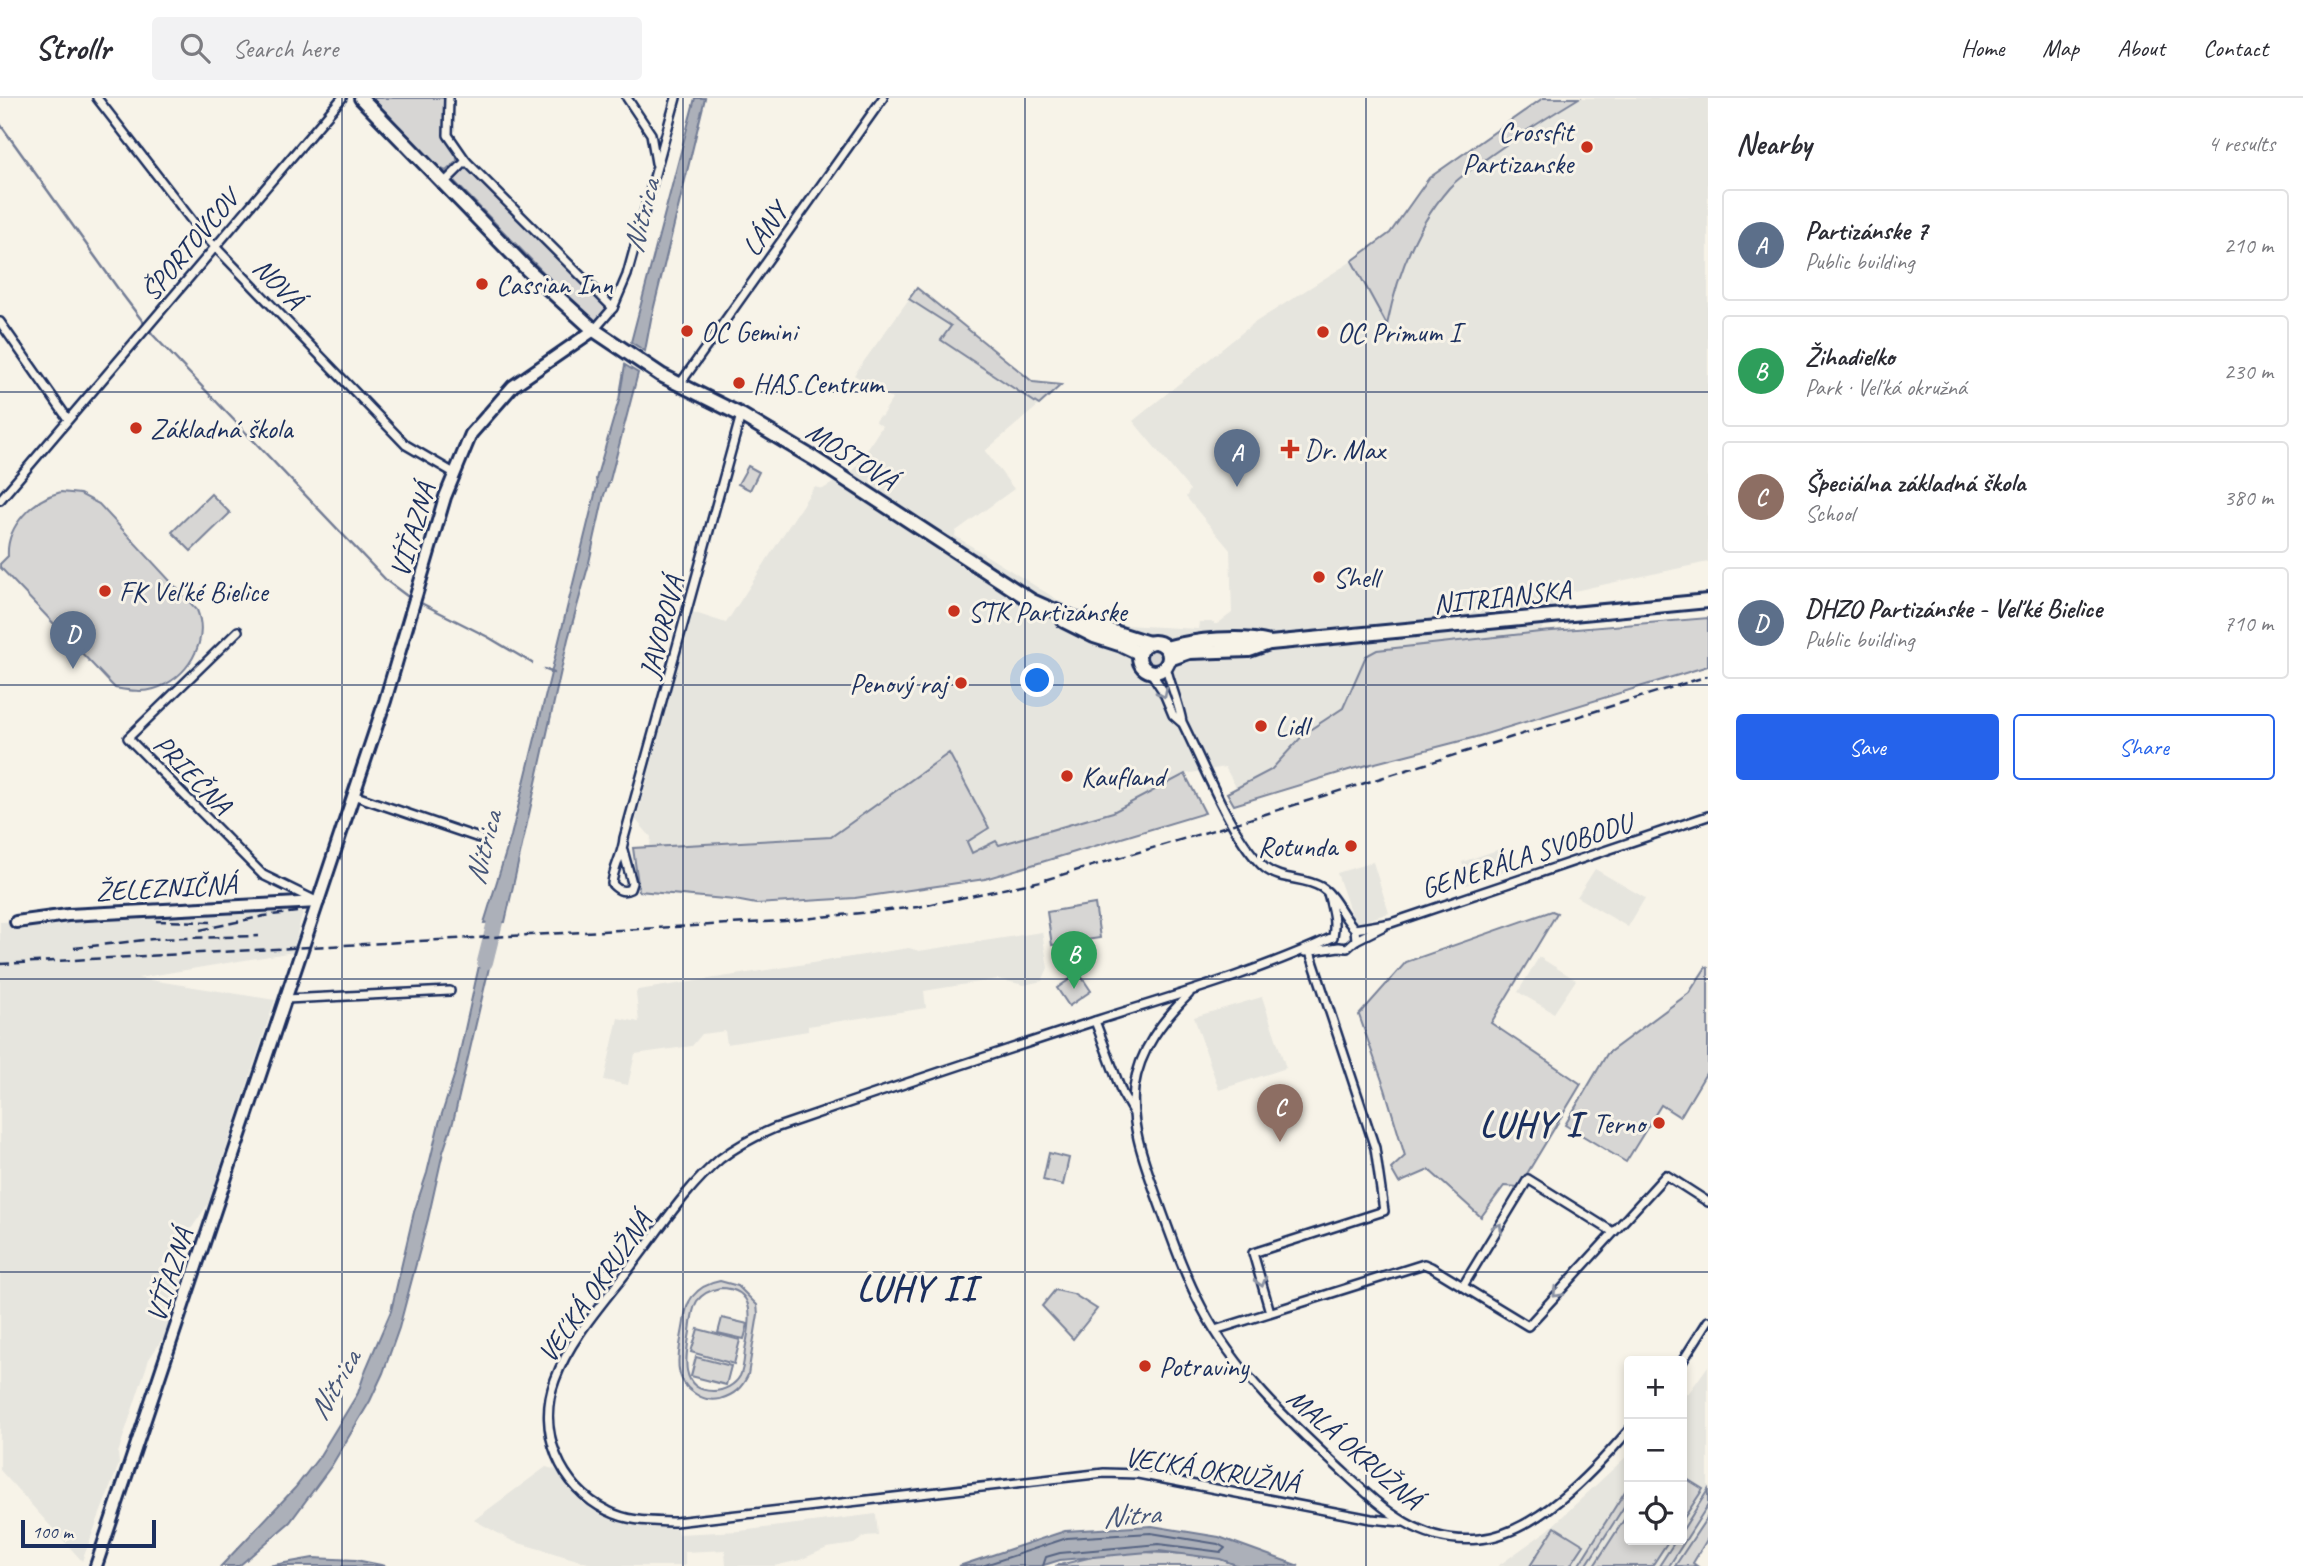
<!DOCTYPE html>
<meta charset="utf-8">
<style>
body{margin:0;font-family:Caveat,sans-serif;background:#f2f2f3;color:#2b2b33}
.controls{position:absolute;right:21px;bottom:21px;display:grid;overflow:hidden;border-radius:7px;box-shadow:0 4px 10px #0003}
.controls button{width:63px;height:63px;display:grid;place-items:center;padding:0;border:0;border-bottom:2px solid #e1e1e2;background:#fff;color:#2b2b33;font:35px sans-serif}
.scale{position:absolute;left:21px;bottom:18px;width:135px;box-sizing:border-box;padding-left:7px;border:4px solid #1b2f5e;border-top:0;font-size:19px;line-height:24px;white-space:nowrap;color:#1b2f5e;-webkit-text-stroke:5px #f7f3e8;paint-order:stroke}
.you{position:absolute;left:1038px;top:583px;width:24px;height:24px;margin:-18px;border:5px solid #fff;border-radius:50%;background:#1a73e8;box-shadow:0 0 0 10px #1a73e833}
.badge{display:grid;place-items:center;width:46px;height:46px;border-radius:50%;background:#2563eb;color:#fff;font-size:23px;font-weight:700}
.pin{position:absolute;translate:-50% -58px;filter:drop-shadow(0 2px 4px #0008)}
.pin::after{content:'';position:absolute;top:37px;width:24px;height:21px;background:inherit;clip-path:polygon(0 0,100% 0,50% 100%)}
.list{margin:0;padding:0;list-style:none}
h2{display:flex;justify-content:space-between;align-items:center;height:91px;margin:0;padding:0 28px;font-size:30px}
h2 small{font-size:23px;font-weight:400;color:#7c7c81}
.list li{display:grid;grid-template-columns:46px 1fr auto;gap:21px;align-items:center;box-sizing:border-box;height:112px;margin:0 14px 14px;padding:0 14px;border:2px solid #e1e1e2;border-radius:7px}
.list b{display:block;font-size:26px;white-space:nowrap}
.list p{margin:0;font-size:23px;white-space:nowrap;color:#7c7c81}
.list em{font-size:23px;font-style:normal;color:#7c7c81}
.actions{display:flex;gap:14px;padding:21px 28px}
.actions a{flex:1;padding:16px 0;border:2px solid #2563eb;border-radius:7px;text-align:center;font-size:24px;color:#2563eb}
.actions .main{background:#2563eb;color:#fff}
.icon{flex:none;width:38px;height:38px;fill:none;stroke:currentColor;stroke-width:2;stroke-linecap:round;stroke-linejoin:round}
.map{position:relative;flex:none;width:1708px;height:1468px;overflow:hidden}
header{display:flex;align-items:center;gap:42px;box-sizing:border-box;height:98px;padding:0 35px;background:#fff;border-bottom:2px solid #e1e1e2}
header strong{font-size:33px}
nav{display:flex;gap:38px;margin-inline-start:auto;font-size:24px}
.search{width:490px;height:63px;background:#f2f2f3;display:flex;align-items:center;gap:18px;box-sizing:border-box;padding:0 24px;border-radius:7px;color:#7c7c81;font-size:26px}
main{display:flex}
aside{flex:1;background:#fff}
.map>svg:first-child{display:block}
.built{fill:#e6e5de}
.green{fill:#d7d6d4;stroke:#798299;stroke-width:2;fill-rule:evenodd}
.water{fill:#acb0b9;stroke:#727c95;stroke-width:2}
.lines{fill:none;stroke-linecap:round;stroke-linejoin:round}
.shore{stroke:#556382;stroke-width:2}
.stream{stroke:#727c95;stroke-width:2.5}
.river{stroke:#acb0b9;stroke-width:16}
.street-casing{stroke:#1b2f5e;stroke-width:12}
.secondary-casing{stroke:#1b2f5e;stroke-width:16}
.primary-casing{stroke:#1b2f5e;stroke-width:18}
.street{stroke:#f7f3e8;stroke-width:7}
.secondary{stroke:#f7f3e8;stroke-width:10}
.primary{stroke:#f7f3e8;stroke-width:12}
.rail{stroke:#1b2f5e;stroke-width:2.5;stroke-dasharray:10 5;stroke-linecap:butt}
.oneway{stroke:#8991a3}
.grid{fill:none;stroke:#1b2f5e;stroke-width:2;stroke-opacity:0.55}
.poi-dot{fill:#c8321e;stroke:#f7f3e8;stroke-width:2.5}
.labels{text-anchor:middle;stroke-width:6;stroke-linejoin:round;paint-order:stroke}
.poi-label{font-size:28px;fill:#1b2f5e;stroke:#f7f3e8;text-anchor:start}
.street-label{font-size:28px;fill:#1b2f5e;stroke:#f7f3e8}
.water-label{font-size:30px;font-style:italic;fill:#465679;stroke:#f7f3e8}
.district-label{font-size:35px;font-weight:bold;letter-spacing:2px;fill:#1b2f5e;stroke:#f7f3e8}
</style>
<header>
<strong>Strollr</strong>
<div class="search"><svg class="icon" aria-label="search" viewBox="0 0 24 24"><circle cx="10" cy="10" r="6"/><path d="M15 15l6 6"/></svg>Search here</div>
<nav><a>Home</a><a>Map</a><a>About</a><a>Contact</a></nav>
</header>
<main>
<div class="map">
<svg width="1708" height="1468" viewBox="0 0 1708 1468">
<rect width="100%" height="100%" fill="#f7f3e8"/>
<filter id="ink" filterUnits="userSpaceOnUse"><feTurbulence type="fractalNoise" baseFrequency=".0143" numOctaves="2"/><feDisplacementMap in="SourceGraphic" scale="14" xChannelSelector="R" yChannelSelector="G"/><feConvolveMatrix kernelMatrix="1 2 1 2 8 2 1 2 1" color-interpolation-filters="sRGB"/></filter>
<g filter="url(#ink)">
<g class="built">
<path d="M1579,0H1708V464L1551,498L1553,511L1540,534L1377,552L1366,558L1343,610L1305,635L1271,672L1237,691L1225,669L1185,676L1113,714L998,747L995,743L972,755L967,744L986,734L989,730L948,655L831,739L650,749L651,739L636,722L692,514L726,525L814,389L823,391L854,372L882,328L875,323L879,318L881,319L892,301L854,277L909,201L951,228L942,242L1039,307L985,353L1014,391L956,433L955,438L1061,504L1091,517L1124,527L1198,531L1199,524H1214V526H1217L1232,515L1230,452L1186,399L1190,392L1133,323L1254,225L1352,163L1387,225L1392,202L1404,164L1434,110L1451,88L1504,47Z"/>
<path d="M1503,750L1510,772L1466,787L1462,775L1465,774L1462,764Z"/>
<path d="M1373,764L1389,815L1361,824L1353,822L1337,775Z"/>
<path d="M1595,771L1645,800L1628,829L1577,799Z"/>
<path d="M300,809L303,812L293,854L138,880L275,902L208,1106L174,1156L172,1154L162,1164L183,1183L164,1239L149,1261L118,1355L119,1366L82,1463L0,1372V824Z"/>
<path d="M1042,834L1048,870L1042,883L1024,887L998,881L924,893L926,910L808,928V933L727,946L725,933L702,936L692,948L635,956L628,987L604,982L618,920L639,924L636,895L638,892L909,850L919,853Z"/>
<path d="M1539,859L1576,882L1554,915L1518,894Z"/>
<path d="M1262,899L1286,970L1219,992L1194,919Z"/>
<path d="M1708,1268V1418L1675,1468H1498L1548,1432L1629,1356V1442H1682V1294L1688,1296Z"/>
<path d="M546,1369L557,1372L576,1398L591,1411L622,1425L650,1429H677L678,1436L740,1433L876,1416L878,1437L865,1438L854,1446L827,1450L800,1462L774,1468H726L725,1452L685,1454V1468H598L512,1443L474,1422Z"/>
</g>
<g class="green">
<path d="M372,0H444V37L456,50L457,63L446,73L439,70Z"/>
<path d="M1543,0H1579C1546,20 1514,40 1483,63C1472,71 1459,79 1449,90C1416,128 1397,178 1387,227L1352,163L1390,135L1429,80Z"/>
<path d="M466,67L607,210L594,226L453,82Z"/>
<path d="M917,190L1033,284L1061,287L1039,307L941,242L951,228L909,201Z"/>
<path d="M748,368L759,374L750,392L738,386Z"/>
<path d="M61,394L80,396L99,406L197,512C210,544 187,581 154,591C142,595 127,592 115,590L0,469V466L8,458C6,428 33,401 61,394Z"/>
<path d="M211,396L230,415L191,453L172,434Z"/>
<path d="M1708,520V568L1476,639L1352,671L1234,707L1227,695L1271,672L1305,635L1343,610L1366,558L1377,552L1540,534Z"/>
<circle cx="1154" cy="559" r="10"/>
<path d="M949,655L989,730L967,744L972,755L996,743L999,747L1113,714L1185,676L1205,715L985,781L855,800L756,806L735,802L639,793L633,750L831,739Z"/>
<path d="M1095,806L1100,840L1052,847L1047,814Z"/>
<path d="M1552,813L1557,815L1491,925L1581,986L1519,1089L1504,1088L1481,1119L1429,1072L1399,1085L1391,1071L1405,1058L1385,991L1359,917L1406,864Z"/>
<path d="M1706,869L1708,870V972L1680,1019L1661,1007L1626,1064L1565,1027L1607,956L1689,895Z"/>
<path d="M1079,875L1091,893L1069,908L1057,890Z"/>
<path d="M1049,1055L1069,1060L1063,1087L1043,1082Z"/>
<path d="M720,1183L738,1188L757,1207L758,1216L748,1277C742,1290 734,1297 720,1301C710,1303 703,1301 694,1295C671,1280 679,1253 683,1230C685,1220 685,1208 692,1199C699,1190 709,1185 720,1183ZM720,1190C759,1190 750,1226 745,1252C744,1260 744,1270 740,1278C735,1287 724,1293 713,1293C678,1293 686,1256 690,1234C691,1224 692,1211 697,1203C703,1195 710,1192 720,1190Z"/>
<path d="M1055,1192L1073,1196L1097,1211L1073,1241L1042,1208Z"/>
<path d="M722,1220L748,1226L744,1241L718,1235Z"/>
<path d="M698,1231L740,1242L734,1266L691,1254Z"/>
<path d="M696,1259L731,1268L726,1287L691,1278Z"/>
<path d="M1682,1378L1703,1391L1682,1423Z"/>
<path d="M1629,1387V1401L1586,1468H1578Z"/>
<path d="M1708,1392V1407L1669,1468H1659L1676,1442H1682V1433Z"/>
<path d="M1629,1414V1442H1669L1652,1468H1594Z"/>
<path d="M1708,1418V1440L1693,1465L1697,1468H1675Z"/>
<path d="M1555,1429L1584,1447L1570,1468H1530Z"/>
<path d="M1117,1453L1213,1457L1238,1468H1055Z"/>
</g>
<g class="water">
<path d="M695,0H705L651,221L645,253L631,244Z"/>
<path d="M625,267L638,275L610,382L604,397L588,469L568,541L505,824L484,825L511,738L597,388L596,381L619,302Z"/>
<path d="M495,844L453,1024L443,1054L428,1121L399,1230L383,1275L370,1303L332,1367L290,1424L239,1468H221L295,1390L319,1359L358,1295L366,1271L391,1213L414,1114L427,1075L439,1025L456,972L484,845Z"/>
<path d="M1152,1428L1219,1439L1299,1468H1239L1220,1461L1159,1453L1060,1462L1041,1468H959L1065,1433Z"/>
<path d="M313,1460L356,1462L386,1468H268Z"/>
</g>
<g class="lines">
<path class="shore" d="M982,1468L1067,1440L1151,1435L1218,1446L1225,1450L1221,1454L1159,1446L1060,1455L1046,1459L1043,1468"/>
<g class="stream">
<path d="M0,26L119,192L153,237L387,483L411,501"/>
<path d="M417,503L488,539L532,565"/>
<path d="M544,571L554,575"/>
</g>
<path class="river" d="M485,864L500,804"/>
<defs>
<g id="street">
<path d="M97,0L200,133L406,347L454,375"/>
<path d="M449,0L448,37L466,63L613,210"/>
<path d="M627,0L651,36L656,65"/>
<path d="M443,86L466,63"/>
<path d="M0,224L68,321"/>
<path d="M594,232L613,210L627,177L676,0"/>
<path d="M680,286L883,0"/>
<path d="M0,402L342,0"/>
<path d="M238,533L128,640L263,777L314,802"/>
<path d="M1166,568C1170,587 1179,605 1182,624C1202,663 1233,743 1265,770C1281,783 1304,779 1321,789C1336,798 1342,819 1355,831L1356,842"/>
<path d="M1150,573L1163,593L1173,617L1181,624"/>
<path d="M353,697L479,740"/>
<path d="M623,752L632,785L630,791C622,795 617,791 612,786C613,770 623,756 624,740L741,317"/>
<path d="M1328,795C1332,811 1336,823 1333,839C1258,874 1177,897 1098,922C990,957 882,993 775,1030C756,1038 737,1048 720,1061C686,1090 662,1128 635,1163C607,1201 571,1238 555,1282C536,1332 560,1390 608,1413C629,1424 652,1423 675,1424L1104,1375L1138,1376L1371,1421L1402,1424"/>
<path d="M1355,831L1391,825L1708,718"/>
<path d="M1305,854L1339,849L1347,850L1356,842L1384,828"/>
<path d="M1189,896C1163,922 1139,952 1134,990C1130,1027 1144,1063 1156,1097C1170,1135 1183,1174 1202,1210C1235,1273 1287,1322 1339,1370C1380,1408 1418,1447 1479,1441C1536,1436 1593,1374 1629,1332"/>
<path d="M286,901L450,893"/>
<path d="M1095,923L1122,995L1133,1014"/>
<path d="M1463,1188L1528,1081L1613,1134"/>
<path d="M1270,1214L1253,1155L1384,1113L1375,1050L1310,854"/>
<path d="M1215,1232L1424,1166L1431,1169L1528,1228L1666,1077L1708,1104"/>
<path d="M1682,1264L1708,1223"/>
</g>
<g id="secondary">
<path d="M16,824L68,817L318,804"/>
<path d="M96,1468L385,603L445,399L471,336L513,288L594,232"/>
</g>
<g id="primary">
<path d="M361,0L528,172L594,232L661,277L741,317L813,360L1032,503C1069,520 1109,533 1149,545"/>
<path d="M1064,523L1094,538L1122,547L1139,555"/>
<circle cx="1154" cy="559" r="15"/>
<path d="M1166,550C1194,542 1242,537 1270,545L1708,503"/>
<path d="M1169,561L1189,554L1249,552L1269,545"/>
</g>
</defs>
<use href="#street" class="street-casing"/>
<use href="#secondary" class="secondary-casing"/>
<use href="#primary" class="primary-casing"/>
<use href="#street" class="street"/>
<use href="#secondary" class="secondary"/>
<use href="#primary" class="primary"/>
<g class="rail">
<path d="M156,823L212,824"/>
<path d="M200,832L264,818L297,814"/>
<path d="M74,850L153,841L259,838"/>
<path d="M0,866L784,823L918,809L1041,783L1227,728L1708,578"/>
</g>
</g>
<defs><path id="oneway-chevron" d="M-2-3.5L2.5 0L-2 3.5" fill="none" stroke-width="1.6" stroke-linecap="round" stroke-linejoin="round" transform="scale(1.75)"/></defs>
<g class="oneway">
<use href="#oneway-chevron" transform="translate(1163 595) rotate(63)"/>
<use href="#oneway-chevron" transform="translate(1498 1130) rotate(-59)"/>
<use href="#oneway-chevron" transform="translate(1261 1184) rotate(74)"/>
<use href="#oneway-chevron" transform="translate(1557 1195) rotate(133)"/>
</g>
</g>
<path class="grid" d="M342,0V1468M683,0V1468M1025,0V1468M1366,0V1468M0,294H1708M0,587H1708M0,881H1708M0,1174H1708"/>
<g class="poi-dot">
<circle cx="1587" cy="49" r="7"/>
<circle cx="482" cy="186" r="7"/>
<circle cx="687" cy="233" r="7"/>
<circle cx="1323" cy="234" r="7"/>
<circle cx="739" cy="285" r="7"/>
<circle cx="136" cy="330" r="7"/>
<path d="M1286.5 340.5h7v7h7v7h-7v7h-7v-7h-7v-7h7z"/>
<circle cx="1319" cy="479" r="7"/>
<circle cx="105" cy="493" r="7"/>
<circle cx="954" cy="513" r="7"/>
<circle cx="961" cy="585" r="7"/>
<circle cx="1261" cy="628" r="7"/>
<circle cx="1067" cy="678" r="7"/>
<circle cx="1351" cy="748" r="7"/>
<circle cx="1659" cy="1025" r="7"/>
<circle cx="1145" cy="1268" r="7"/>
</g>
<g class="labels">
<g class="poi-label">
<text x="1573" y="43" text-anchor="end">Crossfit<tspan x="1573" dy="32">Partizanske</tspan></text>
<text x="496" y="196">Cassian Inn</text>
<text x="701" y="243">OC Gemini</text>
<text x="1337" y="244">OC Primum I</text>
<text x="753" y="295">HAS Centrum</text>
<text x="150" y="340">Základná škola</text>
<text x="1304" y="361">Dr. Max</text>
<text x="1333" y="489">Shell</text>
<text x="119" y="503">FK Veľké Bielice</text>
<text x="968" y="523">STK Partizánske</text>
<text x="947" y="595" text-anchor="end">Penový raj</text>
<text x="1275" y="638">Lidl</text>
<text x="1081" y="688">Kaufland</text>
<text x="1337" y="758" text-anchor="end">Rotunda</text>
<text x="1645" y="1035" text-anchor="end">Terno</text>
<text x="1159" y="1278">Potraviny</text>
</g>
<g class="street-label">
<text transform="translate(764 131) rotate(-55)" y="10">LÁNY</text>
<text transform="translate(189 147) rotate(-50)" y="10">ŠPORTOVCOV</text>
<text transform="translate(279 185) rotate(46)" y="10">NOVÁ</text>
<text transform="translate(852 357) rotate(33)" y="10">MOSTOVÁ</text>
<text transform="translate(412 432) rotate(-73)" y="10">VÍŤAZNÁ</text>
<text transform="translate(1502 498) rotate(-6)" y="10">NITRIANSKA</text>
<text transform="translate(661 529) rotate(-75)" y="10">JAVOROVÁ</text>
<text transform="translate(193 676) rotate(46)" y="10">PRIEČNA</text>
<text transform="translate(1526 757) rotate(-18)" y="10">GENERÁLA SVOBODU</text>
<text transform="translate(166 789) rotate(-3)" y="10">ŽELEZNIČNÁ</text>
<text transform="translate(169 1177) rotate(-72)" y="10">VÍŤAZNÁ</text>
<text transform="translate(594 1189) rotate(-55)" y="10">VEĽKÁ OKRUŽNÁ</text>
<text transform="translate(1355 1350) rotate(41)" y="10">MALÁ OKRUŽNÁ</text>
<text transform="translate(1212 1371) rotate(9)" y="10">VEĽKÁ OKRUŽNÁ</text>
</g>
<g class="water-label">
<text transform="translate(641 118) rotate(-76)" y="10">Nitrica</text>
<text transform="translate(483 750) rotate(-76)" y="10">Nitrica</text>
<text transform="translate(334 1287) rotate(-60)" y="10">Nitrica</text>
<text transform="translate(1131 1417) rotate(-4)" y="10">Nitra</text>
</g>
<g class="district-label">
<text x="1531" y="1038">LUHY I</text>
<text x="917" y="1202">LUHY II</text>
</g>
</g>
</svg>
<div class="controls">
<button>+</button>
<button>−</button>
<button><svg class="icon" aria-label="locate" viewBox="0 0 24 24"><circle cx="12" cy="12" r="6"/><path d="M12 2v4M12 18v4M2 12h4M18 12h4"/></svg></button>
</div>
<div class="scale">100 m</div>
<div class="you"></div>
<div class="pin badge" style="left:1237px;top:389px;background:#5c6f8a">A</div>
<div class="pin badge" style="left:1074px;top:891px;background:#2e9e5b">B</div>
<div class="pin badge" style="left:1280px;top:1044px;background:#8d6e63">C</div>
<div class="pin badge" style="left:73px;top:571px;background:#5c6f8a">D</div>
</div>
<aside>
<h2>Nearby<small>4 results</small></h2>
<ul class="list">
<li><span class="badge" style="background:#5c6f8a">A</span><div><b>Partizánske 7</b><p>Public building</p></div><em>210 m</em></li>
<li><span class="badge" style="background:#2e9e5b">B</span><div><b>Žihadielko</b><p>Park · Veľká okružná</p></div><em>230 m</em></li>
<li><span class="badge" style="background:#8d6e63">C</span><div><b>Špeciálna základná škola</b><p>School</p></div><em>380 m</em></li>
<li><span class="badge" style="background:#5c6f8a">D</span><div><b>DHZO Partizánske - Veľké Bielice</b><p>Public building</p></div><em>710 m</em></li>
</ul>
<div class="actions"><a class="main">Save</a><a>Share</a></div>
</aside>
</main>
